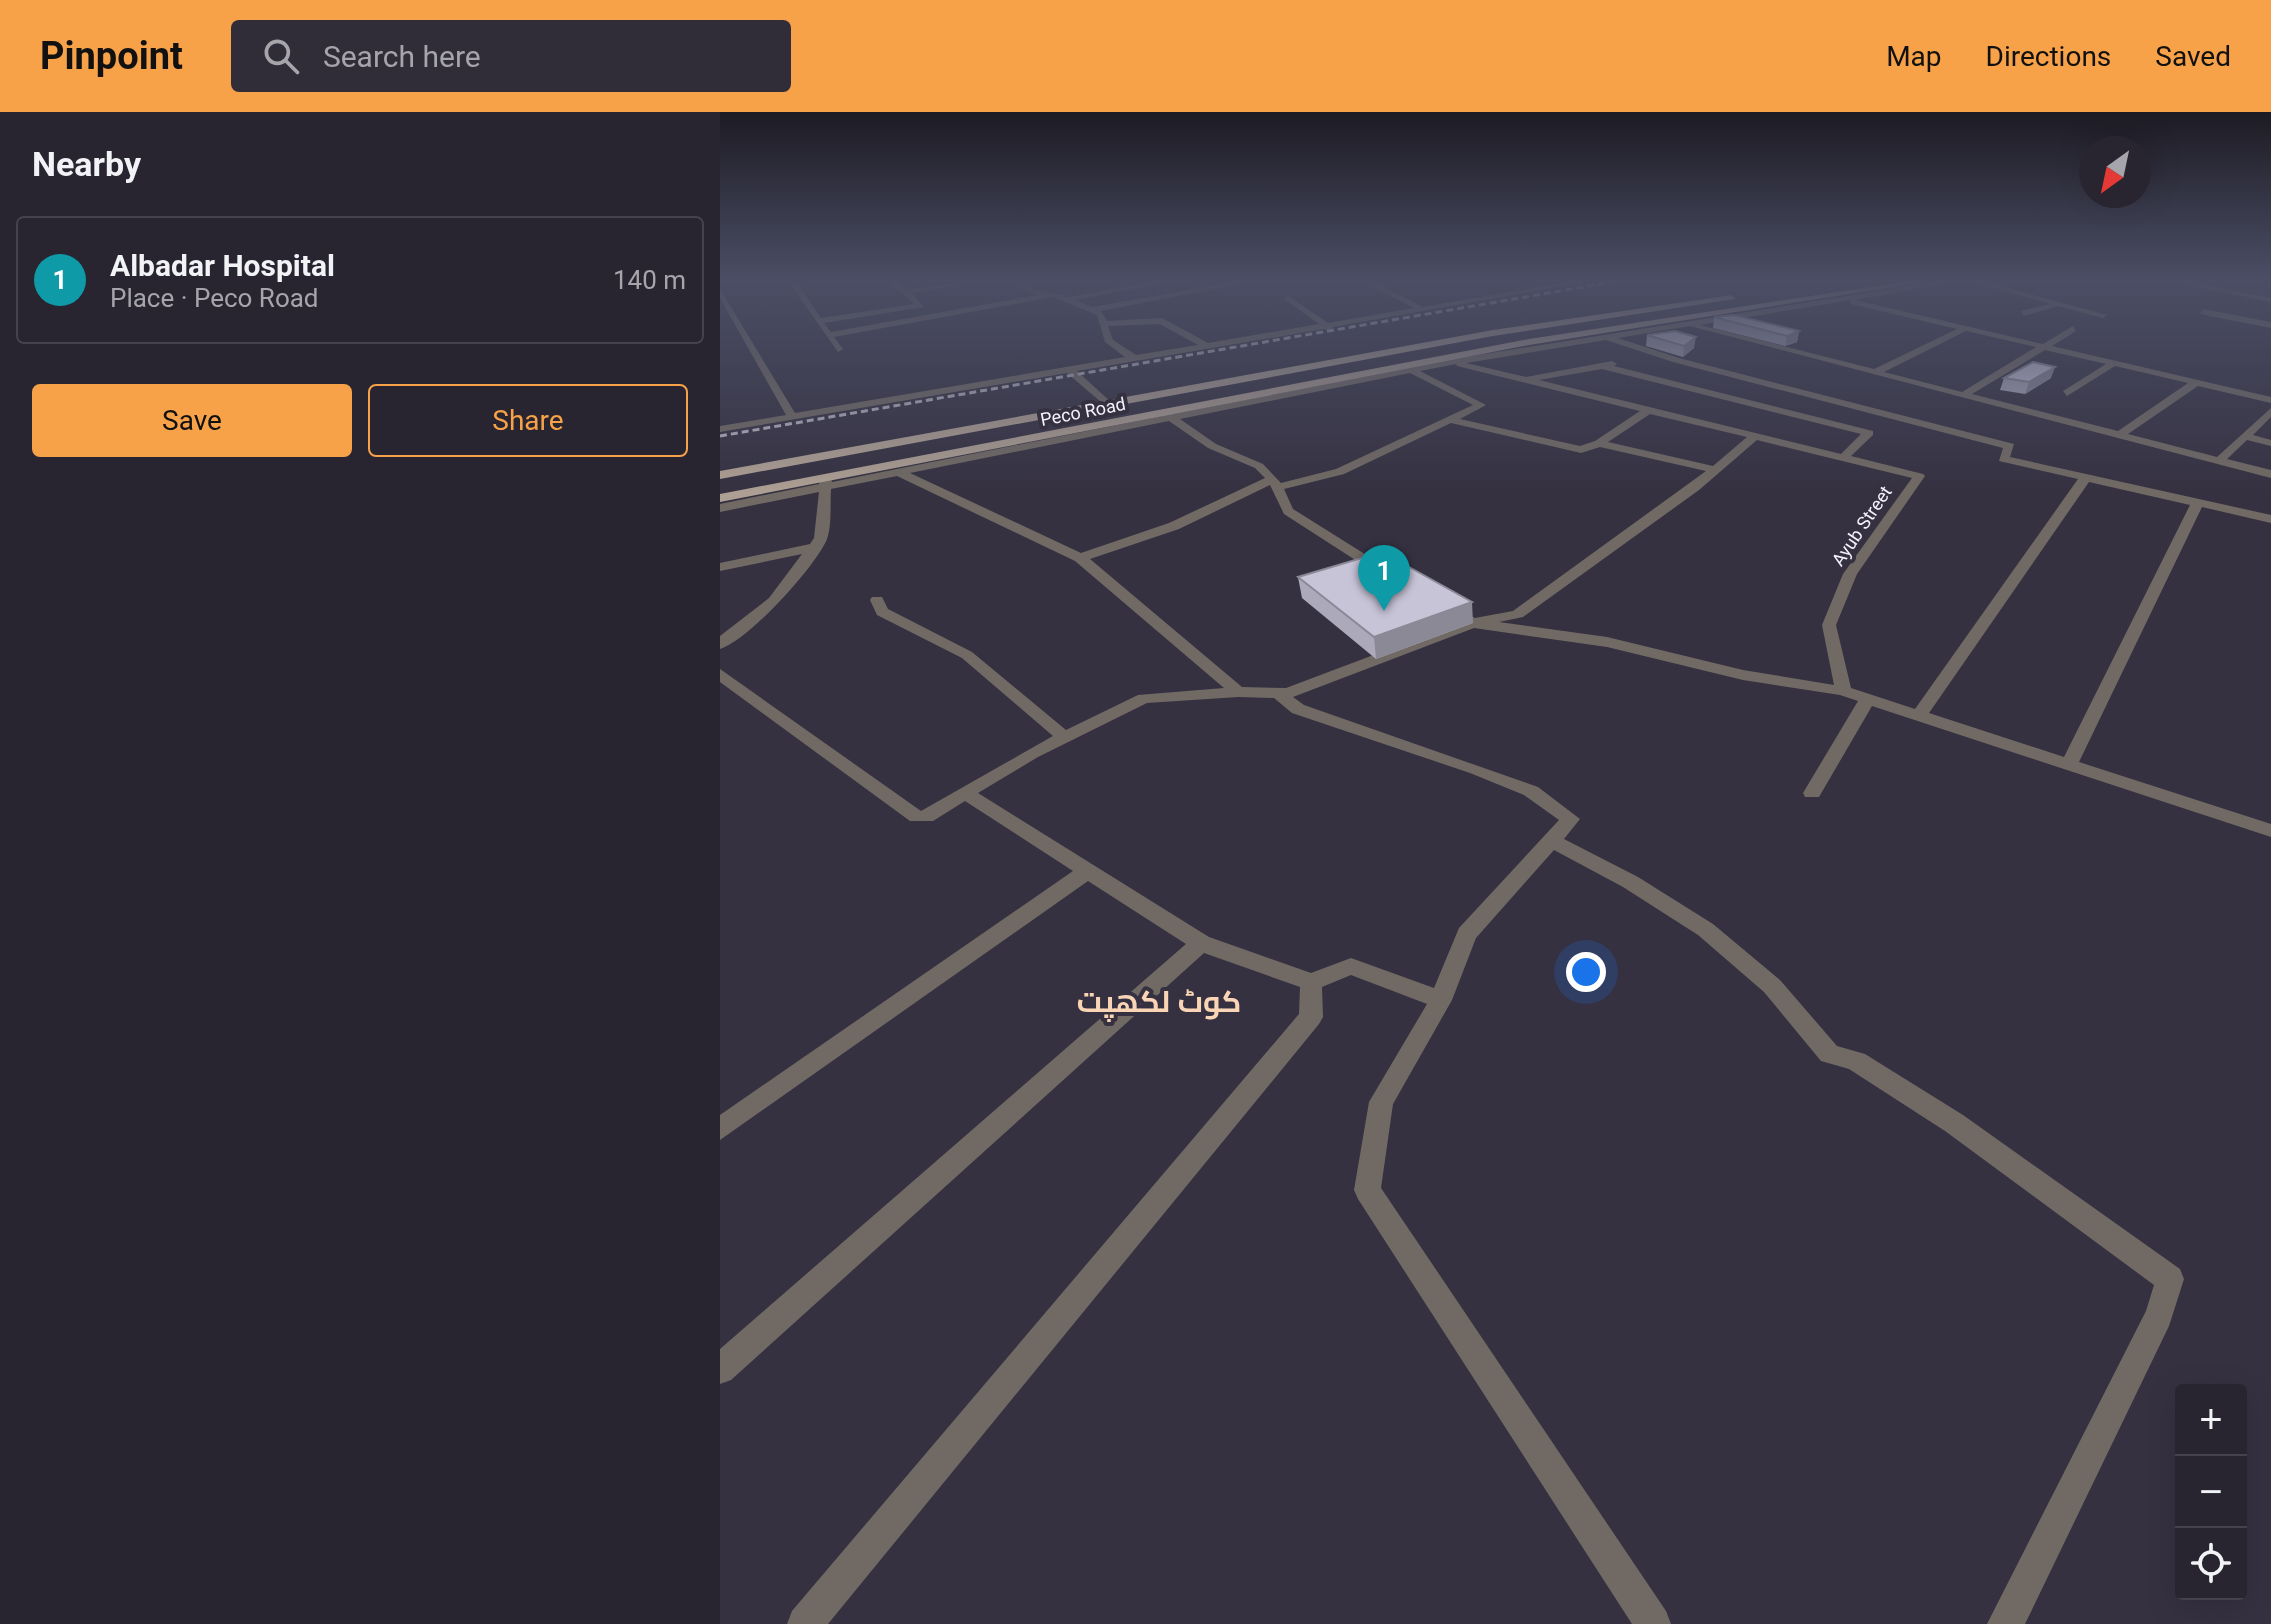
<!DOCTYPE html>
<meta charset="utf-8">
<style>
body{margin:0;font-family:Roboto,Cairo,sans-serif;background:#302d39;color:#f1f3f6}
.controls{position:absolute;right:24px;bottom:24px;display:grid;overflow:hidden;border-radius:8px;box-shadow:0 8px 32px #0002}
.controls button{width:72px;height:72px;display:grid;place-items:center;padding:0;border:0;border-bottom:2px solid #44424d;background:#282531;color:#f1f3f6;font:40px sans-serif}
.compass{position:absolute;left:1359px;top:24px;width:72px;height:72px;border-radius:50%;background:#282531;box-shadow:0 8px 32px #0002;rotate:213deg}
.you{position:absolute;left:866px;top:860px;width:28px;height:28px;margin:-20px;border:6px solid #fff;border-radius:50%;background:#1a73e8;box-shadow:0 0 0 12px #1a73e833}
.badge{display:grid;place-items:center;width:52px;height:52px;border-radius:50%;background:#f7a148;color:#fff;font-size:26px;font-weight:700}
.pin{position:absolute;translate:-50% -66px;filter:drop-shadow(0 2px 4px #0008)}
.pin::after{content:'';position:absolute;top:42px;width:28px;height:24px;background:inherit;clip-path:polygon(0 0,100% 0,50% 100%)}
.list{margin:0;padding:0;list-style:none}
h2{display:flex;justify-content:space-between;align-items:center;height:104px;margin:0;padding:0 32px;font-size:34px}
h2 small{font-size:26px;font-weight:400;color:#a5a5ab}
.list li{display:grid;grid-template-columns:52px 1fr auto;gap:24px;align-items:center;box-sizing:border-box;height:128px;margin:0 16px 16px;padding:0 16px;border:2px solid #44424d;border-radius:8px}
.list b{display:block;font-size:30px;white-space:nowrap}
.list p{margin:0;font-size:26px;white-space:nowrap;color:#a5a5ab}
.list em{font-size:26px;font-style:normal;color:#a5a5ab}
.actions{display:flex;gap:16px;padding:24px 32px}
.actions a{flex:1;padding:18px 0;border:2px solid #f7a148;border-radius:8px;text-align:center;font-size:28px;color:#f7a148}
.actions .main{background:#f7a148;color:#111}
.icon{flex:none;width:44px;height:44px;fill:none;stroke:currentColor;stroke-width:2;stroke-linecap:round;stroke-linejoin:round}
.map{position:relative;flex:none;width:1551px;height:1512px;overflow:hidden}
header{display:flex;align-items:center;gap:48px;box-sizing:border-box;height:112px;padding:0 40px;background:#f7a148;color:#111}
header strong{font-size:38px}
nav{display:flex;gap:44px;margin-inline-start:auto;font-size:28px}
.search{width:560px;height:72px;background:#302d39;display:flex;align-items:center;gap:20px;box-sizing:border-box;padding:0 28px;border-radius:8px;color:#a5a5ab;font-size:30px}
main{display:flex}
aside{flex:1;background:#282531}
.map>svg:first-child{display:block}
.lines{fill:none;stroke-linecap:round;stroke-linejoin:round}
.minor{fill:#716a64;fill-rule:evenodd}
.major{fill:#ad9f93;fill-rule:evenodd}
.rail{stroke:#b7b4c0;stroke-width:3;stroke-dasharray:7 4;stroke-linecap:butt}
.wall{fill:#aca9ba}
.shaded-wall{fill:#8c8997}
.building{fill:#c8c4d8;stroke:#8c8997;stroke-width:2}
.labels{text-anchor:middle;stroke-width:8;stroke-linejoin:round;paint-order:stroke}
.far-street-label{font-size:18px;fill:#f3f1fb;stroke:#353141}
.district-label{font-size:30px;font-weight:bold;fill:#fad5b5;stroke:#353141}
</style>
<header>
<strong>Pinpoint</strong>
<div class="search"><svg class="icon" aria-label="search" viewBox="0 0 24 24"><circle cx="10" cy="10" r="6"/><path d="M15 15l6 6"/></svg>Search here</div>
<nav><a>Map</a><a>Directions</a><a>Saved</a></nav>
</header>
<main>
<aside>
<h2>Nearby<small></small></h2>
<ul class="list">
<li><span class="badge" style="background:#0f9aa8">1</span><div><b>Albadar Hospital</b><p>Place · Peco Road</p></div><em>140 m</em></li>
</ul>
<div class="actions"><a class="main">Save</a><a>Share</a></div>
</aside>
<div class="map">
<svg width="1551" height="1512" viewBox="0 0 1551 1512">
<rect width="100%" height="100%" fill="#353141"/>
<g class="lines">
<g class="minor">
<path d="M68,169H76L101,206L194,192L168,169H177L187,177L262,169L192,181L204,195L104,211L111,220L317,183L287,169C302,169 313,179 327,181C335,182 339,181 347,185L436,169H455L355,188L372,195L516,169H535L381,199L387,209L442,206L488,231L599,212L564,187L567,183L608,211L694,196L641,169H652L703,195L852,169H872L613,215L609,219L604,217L357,259L392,291L388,296L347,261L0,320V314L66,303L0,186V177L75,301L405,245L385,230L377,203L333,185L114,225L123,237L118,240ZM440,212L478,233L416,243L393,228L388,214Z"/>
<path d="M1220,169H1241L1135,188L1323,232L1353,214L1356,219L1332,234L1551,285V291L1478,274L1408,322L1497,345L1551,296V305L1533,323L1551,328V334L1527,328L1507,347L1551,358V366L970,214L898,226L959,246L1294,332L1290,345L1551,403V411L1482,395L1359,650L1551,712V725L1152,594L1099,685H1085L1083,681L1138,589L1120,583L1023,568L887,535L754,516L573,585L584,593L818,675L860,707L844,727L918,765L993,812L1060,868L1117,934L1145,942L1243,1003L1460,1157L1464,1167L1449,1214L1305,1512H1267L1426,1199L1434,1173L1225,1019L1129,957L1101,949L1044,880L978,823L903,775L834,738L756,826L732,888L673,992L661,1076L946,1499L951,1512H912L638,1087L634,1078L649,990L707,892L631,863L602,875L603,905L599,912L108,1512H67L72,1499L579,902L580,875L484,841L11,1268L0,1272V1237L466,832L368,769L0,1028V1003L353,759L245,689L213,709H190L0,570V557L201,699L333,624L242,546L157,503L150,488L152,485H162L168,497L252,540L346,618L418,583L504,576L355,449L177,364L111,377C110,392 112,413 107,427C96,454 29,528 0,537V524L49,486L82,442L0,459V451L90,432L94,426L99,380L0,400V392L99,372L100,366L106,362L110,363L112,370L442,304L439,301L444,298L453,302L733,247ZM1131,188V192L1237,217L1154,257L980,213ZM1246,219L1316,235L1242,280L1164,260ZM886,228L953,250L1283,336L1279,349L1358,367L1195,597L1131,576L1116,513L1137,462L1205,364L1203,362L1131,344L1153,323V319L894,254L897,252L892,249L806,265L746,251ZM1325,238L1386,252L1343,279L1347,284L1395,254L1468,271L1398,319L1252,282ZM736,252L737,254L920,299L875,329L860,334L740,307L766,293L700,259ZM882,257L1141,322L1121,342L819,268ZM690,261L753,293L616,357L561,371L543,352L496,332L460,307ZM930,302L1027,325L993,354L888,330ZM449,309L488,336L535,356L545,366L449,411L361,441L190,361ZM731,311L861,341L880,335L986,359L793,499L755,506L736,496H726V502L741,510L566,576L522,575L370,447L459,417L550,373L564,402L657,462H667V456L573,397L564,377L624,362ZM1037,328L1192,366L1123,462L1102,513L1114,573L1023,558L887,525L779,510L803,505L979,378ZM1369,370L1470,393L1344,645L1209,601ZM518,585L554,586L572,601L750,661L804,683L839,708L739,816L714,876L631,846L591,861L489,825L258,681L318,645L427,591Z"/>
<path d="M1248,169H1262L1387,203L1383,206L1338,194L1304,204L1301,199L1330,192Z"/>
<path d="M1448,169H1466L1551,186V190Z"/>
<path d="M1483,197L1551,210V216L1480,202Z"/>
</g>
<g class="major">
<path d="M1190,169H1211L809,233L0,390V382L809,227Z"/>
<path d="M1012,183L1015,187L773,224L0,367V359L773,218Z"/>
</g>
<path class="rail" d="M0,324L898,169"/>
</g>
<g class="wall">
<path d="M994,205L1079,219L1077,230L1065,234L993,216Z"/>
<path d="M927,223L974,236L963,245L926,234Z"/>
<path d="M1284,266H1331L1305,282L1280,278Z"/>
<path d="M578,465L753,511L656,547L582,486Z"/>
</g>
<g class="shaded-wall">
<path d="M1079,219L1077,230L1065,234L1067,224Z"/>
<path d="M976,225L974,236L963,245L964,234Z"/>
<path d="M1335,255L1331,266L1305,282L1309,270Z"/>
<path d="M752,490L753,511L656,547L654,525Z"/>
</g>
<g class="building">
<path d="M1014,203L1079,219L1067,224L994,205Z"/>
<path d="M955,219L976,225L964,234L927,223Z"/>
<path d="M1313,250L1335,255L1309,270L1284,266Z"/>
<path d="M662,440L752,490L654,525L578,465Z"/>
</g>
<linearGradient id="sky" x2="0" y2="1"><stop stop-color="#1d1b24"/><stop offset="0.44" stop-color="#4b4e65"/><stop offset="1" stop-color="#4b4e65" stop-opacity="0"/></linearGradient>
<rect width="1551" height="381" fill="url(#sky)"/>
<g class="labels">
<g class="far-street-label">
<text transform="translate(363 300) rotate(-11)" y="6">Peco Road</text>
<text transform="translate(1142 414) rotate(-56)" y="6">Ayub Street</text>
</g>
<g class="district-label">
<text x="439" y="900">کوٹ لکھپت</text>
</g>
</g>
</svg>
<div class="controls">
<button>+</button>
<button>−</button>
<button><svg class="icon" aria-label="locate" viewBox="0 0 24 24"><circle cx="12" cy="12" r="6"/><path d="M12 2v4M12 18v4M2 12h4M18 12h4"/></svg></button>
</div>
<svg class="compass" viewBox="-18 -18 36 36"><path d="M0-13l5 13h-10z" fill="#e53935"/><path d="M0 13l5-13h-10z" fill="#a5a5ab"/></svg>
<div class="you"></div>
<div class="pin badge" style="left:664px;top:499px;background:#0f9aa8">1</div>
</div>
</main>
